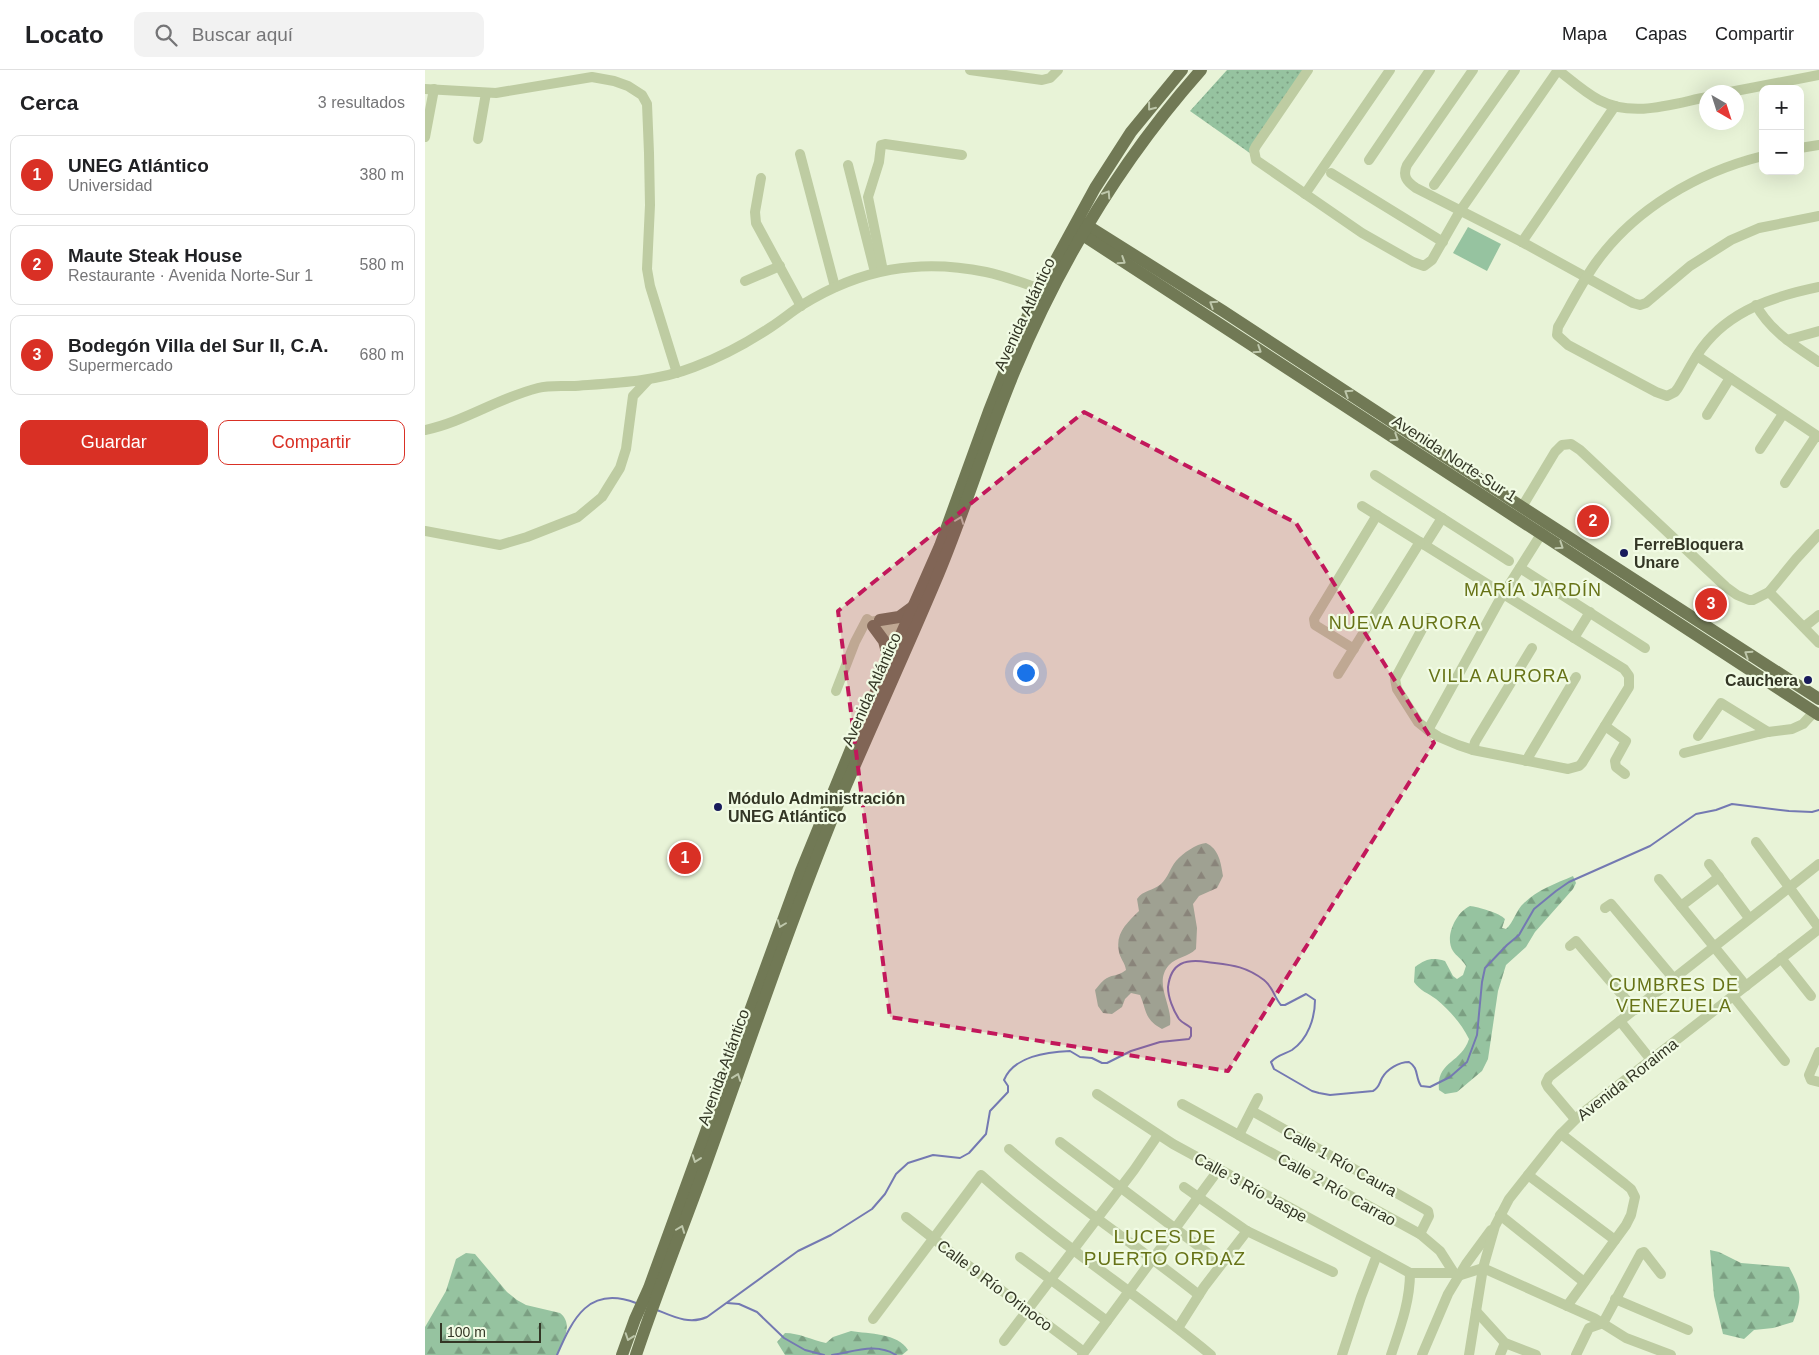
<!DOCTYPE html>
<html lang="es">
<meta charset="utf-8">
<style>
body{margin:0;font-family:Helvetica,sans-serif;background:#f2f2f2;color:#202124}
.controls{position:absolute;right:15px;top:15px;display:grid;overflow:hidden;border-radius:10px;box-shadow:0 5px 20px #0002}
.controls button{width:45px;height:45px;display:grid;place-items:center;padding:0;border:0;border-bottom:1px solid #e0e0e0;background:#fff;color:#202124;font:25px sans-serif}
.compass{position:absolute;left:1274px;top:15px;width:45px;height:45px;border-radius:50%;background:#fff;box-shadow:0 5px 20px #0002;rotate:141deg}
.scale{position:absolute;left:15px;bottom:12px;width:101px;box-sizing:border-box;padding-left:5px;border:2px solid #333625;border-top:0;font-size:14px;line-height:18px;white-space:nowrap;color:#333625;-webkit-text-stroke:4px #f1fbe4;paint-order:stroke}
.you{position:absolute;left:600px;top:602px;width:18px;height:18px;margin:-12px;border:4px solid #fff;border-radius:50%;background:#1a73e8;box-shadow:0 0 0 8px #1a73e833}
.badge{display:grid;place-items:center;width:32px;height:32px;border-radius:50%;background:#d93025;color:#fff;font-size:16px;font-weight:700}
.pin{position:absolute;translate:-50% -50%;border:2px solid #fff;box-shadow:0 1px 5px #0006}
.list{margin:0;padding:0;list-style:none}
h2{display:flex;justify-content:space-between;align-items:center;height:65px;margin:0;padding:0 20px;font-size:21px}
h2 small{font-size:16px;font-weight:400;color:#757577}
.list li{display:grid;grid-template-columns:32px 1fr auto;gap:15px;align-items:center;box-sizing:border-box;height:80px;margin:0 10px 10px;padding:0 10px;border:1px solid #e0e0e0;border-radius:10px}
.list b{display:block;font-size:19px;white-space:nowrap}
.list p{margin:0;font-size:16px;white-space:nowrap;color:#757577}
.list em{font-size:16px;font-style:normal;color:#757577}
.actions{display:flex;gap:10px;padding:15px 20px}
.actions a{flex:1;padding:11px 0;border:1px solid #d93025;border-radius:10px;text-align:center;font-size:18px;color:#d93025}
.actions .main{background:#d93025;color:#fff}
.icon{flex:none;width:28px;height:28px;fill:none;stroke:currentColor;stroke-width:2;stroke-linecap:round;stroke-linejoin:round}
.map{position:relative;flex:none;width:1394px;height:1285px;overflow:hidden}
header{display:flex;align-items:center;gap:30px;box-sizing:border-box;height:70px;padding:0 25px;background:#fff;border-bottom:1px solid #e0e0e0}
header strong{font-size:24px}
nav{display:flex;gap:28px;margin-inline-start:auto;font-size:18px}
.search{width:350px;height:45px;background:#f2f2f2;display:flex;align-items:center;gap:12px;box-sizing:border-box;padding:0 18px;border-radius:10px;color:#757577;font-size:19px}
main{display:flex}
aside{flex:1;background:#fff}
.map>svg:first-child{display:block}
.forest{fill:url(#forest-firs)}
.park{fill:url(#park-dots)}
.pitch{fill:#96c3a0}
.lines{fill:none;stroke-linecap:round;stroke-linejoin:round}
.stream{stroke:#7479b2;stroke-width:2}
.minor{stroke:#becca2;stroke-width:10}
.major{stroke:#717955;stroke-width:12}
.oneway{stroke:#bec7ab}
.marked{fill:#c2185b;fill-opacity:0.2;stroke:#c2185b;stroke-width:4;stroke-dasharray:10 6;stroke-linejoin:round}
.poi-dot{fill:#181b5b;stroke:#f1fbe4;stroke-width:2}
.labels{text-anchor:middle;stroke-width:4.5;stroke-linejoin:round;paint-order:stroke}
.street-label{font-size:16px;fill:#333625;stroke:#f1fbe4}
.poi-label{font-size:16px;font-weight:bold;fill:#333625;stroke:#f1fbe4;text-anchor:start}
.neighbourhood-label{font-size:18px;letter-spacing:1px;fill:#677317;stroke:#f1fbe4}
.quarter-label{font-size:19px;letter-spacing:1px;fill:#677317;stroke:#f1fbe4}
</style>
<header>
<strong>Locato</strong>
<div class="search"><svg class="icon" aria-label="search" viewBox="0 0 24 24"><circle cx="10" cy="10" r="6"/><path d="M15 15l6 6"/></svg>Buscar aquí</div>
<nav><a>Mapa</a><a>Capas</a><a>Compartir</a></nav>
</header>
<main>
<aside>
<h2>Cerca<small>3 resultados</small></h2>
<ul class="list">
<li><span class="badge">1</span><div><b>UNEG Atlántico</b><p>Universidad</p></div><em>380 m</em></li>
<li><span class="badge">2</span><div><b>Maute Steak House</b><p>Restaurante · Avenida Norte-Sur 1</p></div><em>580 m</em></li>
<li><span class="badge">3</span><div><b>Bodegón Villa del Sur II, C.A.</b><p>Supermercado</p></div><em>680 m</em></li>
</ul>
<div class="actions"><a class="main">Guardar</a><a>Compartir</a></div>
</aside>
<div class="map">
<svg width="1394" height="1285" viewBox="0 0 1394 1285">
<defs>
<pattern id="forest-firs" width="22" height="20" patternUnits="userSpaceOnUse" patternTransform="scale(1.25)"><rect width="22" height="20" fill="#96c3a0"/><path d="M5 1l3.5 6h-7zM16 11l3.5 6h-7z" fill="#7b9f82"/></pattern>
<pattern id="park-dots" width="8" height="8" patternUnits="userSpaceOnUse" patternTransform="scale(1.25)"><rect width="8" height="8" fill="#96c3a0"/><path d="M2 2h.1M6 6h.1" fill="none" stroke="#7b9f82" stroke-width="1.8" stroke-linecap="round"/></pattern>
</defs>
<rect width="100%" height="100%" fill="#e8f3d7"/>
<g class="forest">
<path d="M781,773C794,779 796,793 798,806L792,818L774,826L768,834L772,858L771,879C763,887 752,887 744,895C728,913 748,935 745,955L737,959C719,949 722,941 715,925L706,923L700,929L697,937L687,944L678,943L673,936L670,920C673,917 675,913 679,910C686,904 692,907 701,900C700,893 695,888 694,882C690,863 702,853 714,841L712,829C718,820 728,821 736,814C743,808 745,798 751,791C758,783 771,774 781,773Z"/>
<path d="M1148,806L1151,813L1148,819L1110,862L1101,877L1081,895L1073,921L1063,989L1057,1001L1032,1022L1020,1024L1014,1020C1011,991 1036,994 1044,969C1036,953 1025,941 1011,929C1003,923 995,921 989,912L990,897C1001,889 1007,887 1020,891L1028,906L1032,909L1038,905L1041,896C1037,889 1031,886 1028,881C1019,867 1031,842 1045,836C1053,837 1075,843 1080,849L1077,858L1081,859C1089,852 1091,840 1099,833C1112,820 1132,813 1148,806Z"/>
<path d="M1285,1180L1294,1182L1316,1193L1364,1197C1376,1220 1378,1227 1368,1252L1348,1258L1329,1260L1319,1269L1298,1264L1289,1226Z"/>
<path d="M41,1183L50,1184L82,1222L92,1230L101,1235L135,1243C149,1254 138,1272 132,1285H0V1257L21,1221L31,1189Z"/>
<path d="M426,1261C444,1264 473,1263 483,1280L477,1285H360L352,1272L360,1263C374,1263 387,1270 401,1273L408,1267Z"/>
</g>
<path class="park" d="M802,0H883L829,86L765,41Z"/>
<path class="pitch" d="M1043,157L1076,174L1062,201L1028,183Z"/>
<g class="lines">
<g class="stream">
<path d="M302,1233L314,1234L332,1242L359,1268L380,1280L399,1285"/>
<path d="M232,1240C249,1247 265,1255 282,1247L373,1181L406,1165L447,1139L460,1124L471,1104L483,1093L508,1085L535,1088L544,1083L561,1064L565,1041L583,1022V1016L579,1010C589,986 622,982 645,981L655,987L667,988L677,993H682L706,981L735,972L764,969L766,966V958C762,954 757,953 754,949C748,940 743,927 743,917C746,892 761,889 782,892C805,895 819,895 839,910C848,917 849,927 856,935H860L881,924L890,930C890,948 883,969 867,980C860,984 852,985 846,992L849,999L887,1021L894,1023L905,1025L948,1021C954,1018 954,1014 957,1008C962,999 974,992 984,992C994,998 990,1007 996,1016L1005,1017L1025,1007L1042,992L1052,965L1057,912L1060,898L1082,875L1094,865L1109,839L1131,821L1144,812L1225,776L1271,744L1291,740L1307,734L1364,741L1387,742L1394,740"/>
<path d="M132,1285C148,1248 164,1215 211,1233"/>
<path d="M407,1285C428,1282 451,1272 471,1285"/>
</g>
<g class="minor">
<path d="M545,0L617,10L625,8L633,0"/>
<path d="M883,0L831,76L829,80L831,90L937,163L988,192L999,196L1007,190L1035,141L1133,0C1146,10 1159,22 1174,30C1208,48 1247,34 1282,27"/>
<path d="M1048,0L982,95C977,106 982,112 991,118L1097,172L1208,233L1215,235L1221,233L1265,196L1306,170L1334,158L1394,146"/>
<path d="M0,19L71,23L167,7L189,11L203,16L217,25L222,34L224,83L225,135L222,199L225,216L252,303"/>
<path d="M1305,22L1394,5"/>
<path d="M0,67L9,19"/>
<path d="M53,69L61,23"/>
<path d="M1375,78L1394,75"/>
<path d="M375,84L410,217"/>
<path d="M1338,86C1273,102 1209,139 1170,194C1156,214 1145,236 1133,257L1132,265L1143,275L1231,322L1242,326L1250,322L1253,318C1261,305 1268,290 1277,278C1305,240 1350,226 1394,217"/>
<path d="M944,90L1005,0"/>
<path d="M423,95L450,202"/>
<path d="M906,103L1018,172"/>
<path d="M336,108L330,142L331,153L376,236"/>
<path d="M1009,115L1090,0"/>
<path d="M880,124L965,0"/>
<path d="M1097,172L1190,36"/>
<path d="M458,201L443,127L454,92L456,75L460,74L537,85"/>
<path d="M320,211L355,196"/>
<path d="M1331,235C1345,261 1370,276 1394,292"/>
<path d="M1362,270L1394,261"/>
<path d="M1272,286L1394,367"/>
<path d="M1282,345L1305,308"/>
<path d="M0,360C39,352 73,328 113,318C124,315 136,316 147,316C188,313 231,312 269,297C296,287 322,273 346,257C357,250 366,242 377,235C435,199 494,188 561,202C580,206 598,213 615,219"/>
<path d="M1335,379L1358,344"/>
<path d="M950,405L1084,491"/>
<path d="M1360,413L1391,366"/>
<path d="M937,436L1199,599L1204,606V617L1157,693L1154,696L1143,699L1048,680L1033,675L1014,667L1003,660L993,652L972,619L970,609L1003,548"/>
<path d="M1097,437L1130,382L1137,375L1146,374L1155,380L1301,517L1312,525L1324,530H1328L1344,522L1371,489L1394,464"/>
<path d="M0,461L75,475L102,467L153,447L177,427L195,398L201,379L208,326L223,310"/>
<path d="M1000,475L1017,448"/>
<path d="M1095,498L1220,578"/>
<path d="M1344,522L1394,573"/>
<path d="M448,555L480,569"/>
<path d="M1379,557L1394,545"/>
<path d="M1149,568L1165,542"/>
<path d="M929,579L890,555L889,549L952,445"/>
<path d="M913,604L995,472"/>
<path d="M411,621L430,572L442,549L446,552L455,550L485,563"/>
<path d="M1180,656L1201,671L1190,691L1191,697L1200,704"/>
<path d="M1003,660L1074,531L1120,458"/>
<path d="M1273,666L1296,633L1343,662"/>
<path d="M1048,680L1050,672L1107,578"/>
<path d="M1259,683L1343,662L1367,659L1378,654L1389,642"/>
<path d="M1101,691L1151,607"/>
<path d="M1331,772L1394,858"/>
<path d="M1284,794L1324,848"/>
<path d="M1234,809L1321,916"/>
<path d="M1256,836L1294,807"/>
<path d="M1180,838L1186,834L1249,909"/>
<path d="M1145,876L1151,871L1210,940"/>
<path d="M1356,888L1386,926"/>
<path d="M1308,926L1360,991"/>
<path d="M1195,951L1226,990"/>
<path d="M1394,982L1384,1005L1386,1010L1394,1012"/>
<path d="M672,1024L748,1074L985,1203"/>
<path d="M757,1034L995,1164L1015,1181L1029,1203L1036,1205L1058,1198"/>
<path d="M827,1041L1003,1141L1004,1146L995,1164"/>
<path d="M1150,1049L1123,1017L1121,1013L1124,1007L1394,794"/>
<path d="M1136,1064L1200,1114L1206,1119L1210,1127L1206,1145L1201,1155L1142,1236"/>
<path d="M814,1065L833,1028"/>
<path d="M635,1072L796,1193"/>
<path d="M584,1079C644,1131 711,1175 774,1225"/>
<path d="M1103,1105L1190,1170"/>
<path d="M759,1117L822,1161L908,1202"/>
<path d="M1075,1145L1159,1212"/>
<path d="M481,1147L532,1187L659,1282"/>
<path d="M595,1187L682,1251"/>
<path d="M1058,1198L1169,1248L1201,1268L1246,1285"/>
<path d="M1190,1229L1263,1260"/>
<path d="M1051,1241L1080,1273L1111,1285"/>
<path d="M448,1249L556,1105C628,1170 711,1223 786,1285"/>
<path d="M1178,1253L1216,1183L1219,1182L1236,1204"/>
<path d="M753,1258L779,1217L822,1161"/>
<path d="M579,1271L709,1100L733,1065"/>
<path d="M657,1285L794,1099"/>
<path d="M917,1285L936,1227L952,1185"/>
<path d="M966,1285C975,1258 985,1232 985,1203H1029"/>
<path d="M997,1285L1023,1224L1041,1194L1066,1160"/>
<path d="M1044,1285L1058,1198L1070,1156L1084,1129L1134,1066L1155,1045L1394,859"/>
<path d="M1075,1285L1080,1273"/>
<path d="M1151,1285L1164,1258L1178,1253"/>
</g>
<g class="major">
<path d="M655,151L798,241L1097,437L1394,629"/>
<path d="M650,160L1394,645"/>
<path d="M455,550L474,547L489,536"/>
<path d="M448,556L459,571L464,590"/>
<path d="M197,1285L210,1249L224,1218L376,801L428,674L515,476L564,341L592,270L615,219L670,118L706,62L757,0"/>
<path d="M211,1285C231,1225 255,1165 277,1105C321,983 362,860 411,739C443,663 478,588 510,512C540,442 561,369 590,300C636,190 697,89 776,0"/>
</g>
</g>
<defs><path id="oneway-chevron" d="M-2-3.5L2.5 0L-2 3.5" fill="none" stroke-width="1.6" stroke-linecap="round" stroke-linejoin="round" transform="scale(1.25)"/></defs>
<g class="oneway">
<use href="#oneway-chevron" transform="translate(726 37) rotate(128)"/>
<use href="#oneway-chevron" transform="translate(682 124) rotate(-57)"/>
<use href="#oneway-chevron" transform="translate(697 191) rotate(33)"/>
<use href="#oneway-chevron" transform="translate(788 234) rotate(-147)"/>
<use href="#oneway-chevron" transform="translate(833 280) rotate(33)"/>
<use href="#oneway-chevron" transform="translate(923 323) rotate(-147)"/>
<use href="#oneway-chevron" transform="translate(970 368) rotate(33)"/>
<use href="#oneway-chevron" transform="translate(535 450) rotate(-69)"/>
<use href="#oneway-chevron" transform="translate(1135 476) rotate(34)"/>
<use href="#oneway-chevron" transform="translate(1323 584) rotate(-147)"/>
<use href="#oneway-chevron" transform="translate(356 854) rotate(111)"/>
<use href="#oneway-chevron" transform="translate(312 1007) rotate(-70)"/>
<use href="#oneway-chevron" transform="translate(271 1089) rotate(110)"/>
<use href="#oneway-chevron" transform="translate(256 1159) rotate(-69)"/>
<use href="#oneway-chevron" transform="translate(204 1267) rotate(109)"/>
</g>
<path class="marked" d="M659,342L871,453L1009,673L803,1001L465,947L413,541Z"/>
<g class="poi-dot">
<circle cx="1199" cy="483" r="5"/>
<circle cx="1383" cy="610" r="5"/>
<circle cx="293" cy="737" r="5"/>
</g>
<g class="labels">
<g class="street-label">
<text transform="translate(599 244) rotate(-65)" y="6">Avenida Atlántico</text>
<text transform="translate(1030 388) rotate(33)" y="6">Avenida Norte-Sur 1</text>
<text transform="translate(446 619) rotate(-66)" y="6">Avenida Atlántico</text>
<text transform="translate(298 997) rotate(-70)" y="6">Avenida Atlántico</text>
<text transform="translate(1202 1009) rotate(-38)" y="6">Avenida Roraima</text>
<text transform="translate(915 1091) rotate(29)" y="6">Calle 1 Río Caura</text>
<text transform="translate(826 1117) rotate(29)" y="6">Calle 3 Río Jaspe</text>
<text transform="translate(912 1119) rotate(29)" y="6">Calle 2 Río Carrao</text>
<text transform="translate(570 1215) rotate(37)" y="6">Calle 9 Río Orinoco</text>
</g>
<g class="poi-label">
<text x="1209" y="480">FerreBloquera<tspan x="1209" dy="18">Unare</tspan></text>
<text x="1373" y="616" text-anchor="end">Cauchera</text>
<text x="303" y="734">Módulo Administración<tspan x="303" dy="18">UNEG Atlántico</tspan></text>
</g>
<g class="neighbourhood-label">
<text x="1108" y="526">MARÍA JARDÍN</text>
<text x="980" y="559">NUEVA AURORA</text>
<text x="1074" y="612">VILLA AURORA</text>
<text x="1249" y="921">CUMBRES DE<tspan x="1249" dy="21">VENEZUELA</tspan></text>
</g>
<g class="quarter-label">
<text x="740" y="1173">LUCES DE<tspan x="740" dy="22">PUERTO ORDAZ</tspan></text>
</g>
</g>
</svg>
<div class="controls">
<button>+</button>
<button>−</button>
</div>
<svg class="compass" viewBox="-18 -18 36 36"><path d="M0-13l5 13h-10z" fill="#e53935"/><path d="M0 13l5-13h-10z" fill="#757577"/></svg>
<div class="scale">100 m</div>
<div class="you"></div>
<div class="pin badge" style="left:260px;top:788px">1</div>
<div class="pin badge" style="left:1168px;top:451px">2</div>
<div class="pin badge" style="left:1286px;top:534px">3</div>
</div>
</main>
